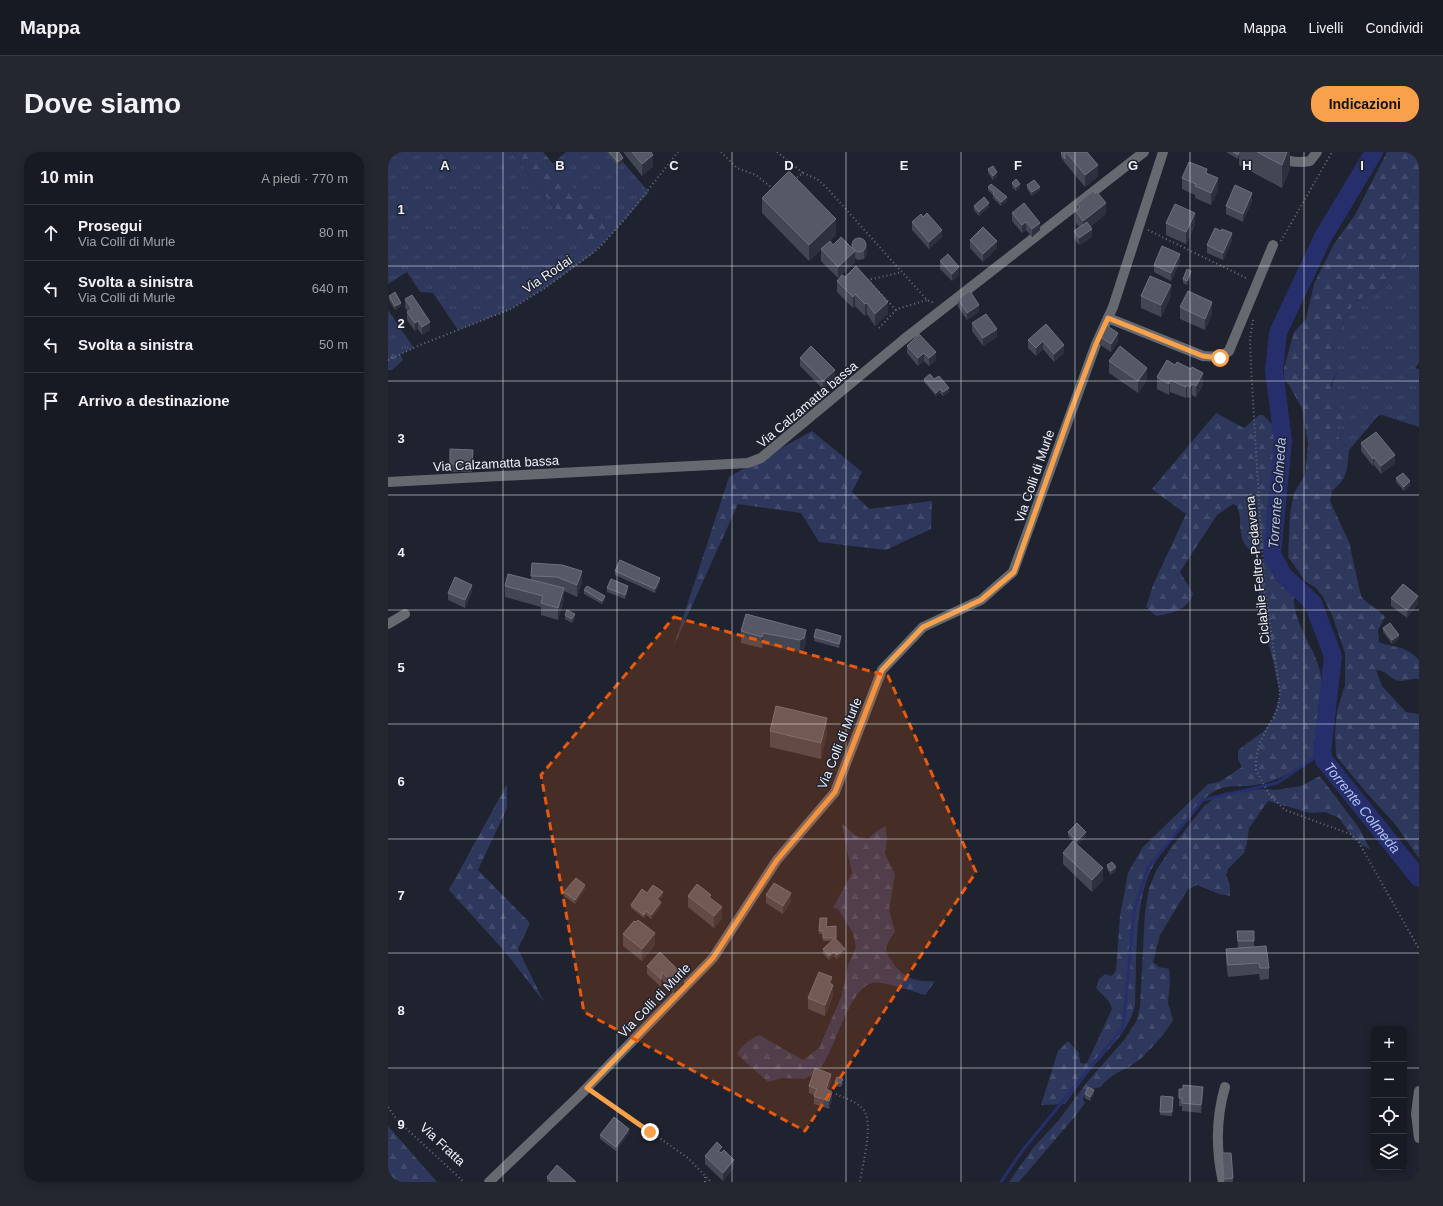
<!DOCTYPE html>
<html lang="it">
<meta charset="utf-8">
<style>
body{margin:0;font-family:Arial,sans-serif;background:#242730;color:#f1f3f6}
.controls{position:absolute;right:12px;bottom:12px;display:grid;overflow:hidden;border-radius:8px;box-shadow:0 2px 10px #0003}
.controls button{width:36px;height:36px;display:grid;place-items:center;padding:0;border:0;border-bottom:1px solid #363841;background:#171a23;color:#f1f3f6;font:20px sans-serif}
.stop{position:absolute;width:12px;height:12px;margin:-9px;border:3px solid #f8a14a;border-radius:50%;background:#fff}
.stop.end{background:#f8a14a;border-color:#fff;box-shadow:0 1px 4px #0008}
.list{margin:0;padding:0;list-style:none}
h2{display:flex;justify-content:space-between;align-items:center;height:52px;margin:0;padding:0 16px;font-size:17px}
h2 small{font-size:13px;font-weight:400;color:#9ea1a6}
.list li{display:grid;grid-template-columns:26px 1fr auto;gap:12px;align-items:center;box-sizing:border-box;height:56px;padding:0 16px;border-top:1px solid #363841}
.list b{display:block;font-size:15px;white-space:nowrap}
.list p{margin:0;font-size:13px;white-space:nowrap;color:#9ea1a6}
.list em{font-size:13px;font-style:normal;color:#9ea1a6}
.icon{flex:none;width:22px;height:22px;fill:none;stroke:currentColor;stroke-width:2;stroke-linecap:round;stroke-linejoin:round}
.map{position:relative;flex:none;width:1031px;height:1030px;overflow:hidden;border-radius:16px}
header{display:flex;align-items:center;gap:24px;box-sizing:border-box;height:56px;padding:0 20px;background:#171a23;border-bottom:1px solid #363841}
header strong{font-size:19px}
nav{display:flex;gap:22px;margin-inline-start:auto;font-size:14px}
.intro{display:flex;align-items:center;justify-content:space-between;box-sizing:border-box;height:96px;padding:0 24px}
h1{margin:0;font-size:28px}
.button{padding:10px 18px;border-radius:16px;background:#f8a14a;color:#111;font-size:14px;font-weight:700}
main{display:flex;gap:24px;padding:0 24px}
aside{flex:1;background:#171a23;border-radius:16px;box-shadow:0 2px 10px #0003}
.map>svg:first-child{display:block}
.grass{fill:url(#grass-tufts)}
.forest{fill:url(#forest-firs)}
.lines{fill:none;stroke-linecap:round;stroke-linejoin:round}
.stream{stroke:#262f6c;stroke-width:3}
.river{stroke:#262f6c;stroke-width:18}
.path{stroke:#696d78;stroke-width:2;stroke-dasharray:1 3;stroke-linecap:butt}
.minor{stroke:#676970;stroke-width:10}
.wall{fill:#434754}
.shaded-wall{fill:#2d313d}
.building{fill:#555966;stroke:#6e717d}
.route{stroke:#f8a14a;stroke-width:5}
.marked{fill:#e8590c;fill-opacity:0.2;stroke:#e8590c;stroke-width:3;stroke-dasharray:8 5;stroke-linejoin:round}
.grid{fill:none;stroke:#eff2fb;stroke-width:1;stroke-opacity:0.55}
.labels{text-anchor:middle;stroke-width:3;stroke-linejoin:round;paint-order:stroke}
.street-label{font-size:13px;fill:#eff2fb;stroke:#1f232f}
.water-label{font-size:14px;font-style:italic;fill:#b2c2fa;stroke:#1f232f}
.grid-label{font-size:13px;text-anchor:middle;font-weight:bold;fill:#eff2fb;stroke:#1f232f;stroke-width:3;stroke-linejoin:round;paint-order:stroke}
</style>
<header>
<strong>Mappa</strong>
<nav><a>Mappa</a><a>Livelli</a><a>Condividi</a></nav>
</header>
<div class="intro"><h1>Dove siamo</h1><a class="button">Indicazioni</a></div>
<main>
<aside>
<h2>10 min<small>A piedi · 770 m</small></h2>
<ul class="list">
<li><svg class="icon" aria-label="ahead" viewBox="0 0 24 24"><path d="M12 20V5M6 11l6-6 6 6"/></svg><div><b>Prosegui</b><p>Via Colli di Murle</p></div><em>80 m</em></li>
<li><svg class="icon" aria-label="left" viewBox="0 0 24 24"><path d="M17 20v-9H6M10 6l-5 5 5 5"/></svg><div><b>Svolta a sinistra</b><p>Via Colli di Murle</p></div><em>640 m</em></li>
<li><svg class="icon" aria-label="left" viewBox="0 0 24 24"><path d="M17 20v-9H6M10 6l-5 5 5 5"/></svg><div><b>Svolta a sinistra</b></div><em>50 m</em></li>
<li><svg class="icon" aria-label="arrive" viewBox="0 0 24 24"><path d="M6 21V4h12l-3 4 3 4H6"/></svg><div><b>Arrivo a destinazione</b></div></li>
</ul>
</aside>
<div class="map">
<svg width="1031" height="1030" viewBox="0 0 1031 1030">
<defs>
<pattern id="grass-tufts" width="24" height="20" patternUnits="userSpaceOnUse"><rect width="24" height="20" fill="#2e375c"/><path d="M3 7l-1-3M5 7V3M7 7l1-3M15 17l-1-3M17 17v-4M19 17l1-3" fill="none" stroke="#424b6c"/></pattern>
<pattern id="forest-firs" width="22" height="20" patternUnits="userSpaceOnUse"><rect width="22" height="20" fill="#2e375c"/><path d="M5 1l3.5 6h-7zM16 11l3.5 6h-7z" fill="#424b6c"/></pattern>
</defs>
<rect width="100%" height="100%" fill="#1f232f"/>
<g class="grass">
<path d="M0,0H124L203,103L157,136L123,157L70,178L45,141L32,140L19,120L0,132Z"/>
<path d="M178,0H218L230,14L235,10L261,40L224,82L164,12Z"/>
<path d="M1031,18V48L1024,46L1021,42L1025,27Z"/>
<path d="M1031,87V211L1027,216L1031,217V275L994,263L990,264L961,298L948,282L943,236L949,220V206L944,193L966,150L989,139Z"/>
<path d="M0,158L26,196L0,208Z"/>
</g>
<g class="forest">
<path d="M124,0H155L224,82L203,103Z"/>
<path d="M999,0H1031V18L1025,27L1021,42L1024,46L1031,48V87L989,139L966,150L944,193C947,201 952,211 949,220C947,225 943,229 943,235C944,242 955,257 957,266L948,274V282L961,298C959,318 960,326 944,339L942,349L961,390L973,444C979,453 990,456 997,465L990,478L991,490C1008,497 1016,492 1031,508V527C1023,526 1016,531 1008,528C999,524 999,519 988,518L994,534L1018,560L1031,562V706L1007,672L977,639L948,604L947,582L949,559L957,533V501L944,463L935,445L927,435L918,430L900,405L902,362L906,341L917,323L920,292L914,256L901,233L896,228V216L906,180L918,167L926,132L946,92L967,63Z"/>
<path d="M0,192L9,195L15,208L4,218H0Z"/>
<path d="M828,261L856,276L871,263H875L891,279L897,275L890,338L895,370L893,388L884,396L863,399C847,385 856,371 849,354L845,352L829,363L792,420L805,442C799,459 783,461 768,464L758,455L765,433L798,362L764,337Z"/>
<path d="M424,279L474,320L464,340L481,357L544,349L543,377L498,398L431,390L413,361L350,352L285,496L341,325Z"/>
<path d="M887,402L890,410L907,429C906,439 905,448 907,457C912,481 929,500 933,524C935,538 931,552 942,563L937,599C915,615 895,628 868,633C857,635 845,633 834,636C816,642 804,660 794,675C784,688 773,700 765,714C745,749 749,814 747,854C740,880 722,895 705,915C695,927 686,939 677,952L653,953L670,899L680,889L691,901L692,910L695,912L699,911L724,857C721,846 715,844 708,836L711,827L717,822L724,824L728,818L732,764L740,721L754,696L820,632L831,630L854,615L850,607V598L876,579L885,567L892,543L884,504L878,485L871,444V433L876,405Z"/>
<path d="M932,624L971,676L982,697L975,694L962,682L951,666L937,660L922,661L880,649L861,676L859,691L856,701L840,717L838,723L842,733V744L831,742L809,733L800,737L772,783L765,810L771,815L781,817L782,829L780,851L785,868C779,879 759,903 748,910C735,919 722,922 713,935L699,938L695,947L697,951L689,962L631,1030H621L645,996L670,969L700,929L736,888L748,870L752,855L757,760L761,736L769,717L783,696L816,654L828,645L836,641L875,637L888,638L913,634Z"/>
<path d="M119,632V656L90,718L142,771L130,797L156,850L118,801L61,738Z"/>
<path d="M454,672L468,684L480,687L489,679L497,674L499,686L497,702L507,722L501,758L507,780C504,784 499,791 498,796C498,800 501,805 503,808C513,825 528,831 547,829L537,843C526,840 494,828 484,831C461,837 448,895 434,913C429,919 423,923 417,927L395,926L380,930L349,902C354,893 362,887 371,883L415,908L431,896L454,843L460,813L468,795L465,781L450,757L445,756L464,721Z"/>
<path d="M0,974L49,1030H0Z"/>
</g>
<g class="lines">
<path class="stream" d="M613,1030L634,999L735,876L746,759L760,716L815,648L889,631L934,601"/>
<path class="river" id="s1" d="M986,0L935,85L894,172L890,181L886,218L895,289L884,402L895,423L925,451L945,504L934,601L936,608L1031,726"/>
<g class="path">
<path d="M333,0L349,16L368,23L385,37"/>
<path d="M389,0L415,21L407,27"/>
<path d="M415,21L429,27L438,35L539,148L546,151"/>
<path d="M760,78L860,127"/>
<path d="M893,89L944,0"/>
<path d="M508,158L480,128L514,120"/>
<path d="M865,168L862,187L863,215L876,433L892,540L890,556L871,592L868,608V618L881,642L897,658L962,682L970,689L1031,797"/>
<path d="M491,176L509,157L539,148"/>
<path d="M0,208L32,193L123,157L157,136L210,97L237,67L290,0"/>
<path d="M207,941L300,1006L323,1030"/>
<path d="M448,942C456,946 467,949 473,955C488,966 474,1013 472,1030"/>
<path d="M0,955L9,968L76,1030"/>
<path d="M317,1030V1025"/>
</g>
<g class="minor">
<path d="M883,0C895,9 907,12 922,9L929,0"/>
<path d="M720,166L815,204L832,205L841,199L885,93"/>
<path d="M0,330L360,311L373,306L515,188L756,0"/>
<path d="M0,472L17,462"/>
<path d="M1031,939L1028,962L1031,986"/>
<path d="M101,1030L193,942L325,806L389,708L447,640L494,518L535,475L593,448L625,420L708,192L725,155L775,0"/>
<path d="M835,1030C828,999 828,966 837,935"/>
</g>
</g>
<g class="wall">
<path d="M218,0H231L235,10L230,14Z"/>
<path d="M235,0H263L265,14L254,24Z"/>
<path d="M674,0H699L710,24L697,35L677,11L673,5V1Z"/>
<path d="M838,0H902V16L894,36L851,13V4L850,7Z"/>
<path d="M600,17L609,24L605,28L600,21Z"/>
<path d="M819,22L830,38L823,53L807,46V43L794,37V26Z"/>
<path d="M624,31L632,36L628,39L624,35Z"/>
<path d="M639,33L652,38L644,44L639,37Z"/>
<path d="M600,35L619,49L613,54L605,46V43L600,38Z"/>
<path d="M374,46L448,83L421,109L374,61Z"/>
<path d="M864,49L855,70L838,62V54Z"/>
<path d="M689,52L718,62L702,75L704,85L691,93L686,86V79L691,75L688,71V59L689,58Z"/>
<path d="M586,54L601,55L591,64L586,58Z"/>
<path d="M624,61L652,78L644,85L638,78L634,81L624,69Z"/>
<path d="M524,70L554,85L541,97L524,78Z"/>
<path d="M778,71L807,73L798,92L778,83Z"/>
<path d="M467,86L479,102L476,107L470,108L467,106V110L450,126L433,109V97L445,93L464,96V91Z"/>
<path d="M582,88L609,96L595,110L582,96Z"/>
<path d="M844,89L835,108L819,101V93Z"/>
<path d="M552,109L571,123L564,129L552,117Z"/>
<path d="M792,110L783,129L766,120V113Z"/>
<path d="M803,122L799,133L795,131V127Z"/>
<path d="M449,129L500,161L487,174L479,162L477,164L467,154L465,156L449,140Z"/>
<path d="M1,144L13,154L7,158L1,148Z"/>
<path d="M753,144H783L773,165L753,156Z"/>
<path d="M17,147L42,178L34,183L30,177L27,179L19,168V160H20L17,155Z"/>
<path d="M570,147L591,160L579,168L570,155Z"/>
<path d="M792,155L824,162L817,178L792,167Z"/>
<path d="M584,171L609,185L595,194L584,179Z"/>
<path d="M658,172L676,201L666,210L655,197L648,204L640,196V188Z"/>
<path d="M531,182L548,208L541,214L536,209L530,214L519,201V194Z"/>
<path d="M711,184L730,189L723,200L711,192Z"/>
<path d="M412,206L447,226L435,237L412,214Z"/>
<path d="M721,209L759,228L750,241L721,221Z"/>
<path d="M769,225L815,233L808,245L804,243L802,246L799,245L798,246L782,240L781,243L769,237Z"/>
<path d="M536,227H546L561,240L555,244L552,241L548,244L536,230Z"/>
<path d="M973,291L1007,311L993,322L986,313L985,314L973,299Z"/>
<path d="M62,297L85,306L84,320H62Z"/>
<path d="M1008,326L1022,333L1016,339L1008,330Z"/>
<path d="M144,411L194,430L189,445L176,439V447L170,468L153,463V455L117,445V434L143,428Z"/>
<path d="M227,419L272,430L267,441L227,423Z"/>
<path d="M219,436L240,438L237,447L219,440Z"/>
<path d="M196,438L217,448L214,452L196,442Z"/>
<path d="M84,440L77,456L60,448V441Z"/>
<path d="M1003,446L1030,452L1019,466L1003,454Z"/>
<path d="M358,462L418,489L416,497L412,500L375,492L374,496L353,491V479Z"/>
<path d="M177,463L187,466L184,471L177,467Z"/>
<path d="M995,476L1011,487L1004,492L995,480Z"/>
<path d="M426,485L453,488L451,496L426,489Z"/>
<path d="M382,579L439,581L433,607L382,595Z"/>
<path d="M680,680L698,684L689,693L715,728L704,740L675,712V701L685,689L680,684Z"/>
<path d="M719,713L728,719L723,723L719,717Z"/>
<path d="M197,737L187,752L176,744V740Z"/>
<path d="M259,741L275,744L271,748L273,754L263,767L258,763L256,766L243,756V753Z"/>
<path d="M378,743L403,749L395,762L378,751Z"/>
<path d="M300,744L323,746L334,766L326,776L300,755Z"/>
<path d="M432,766L439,775L448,774V788L457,800L449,807L446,804L441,808L435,801V797L443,789H435V782H431Z"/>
<path d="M849,779H866V795L881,816V827L872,828L871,822L840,825L838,809V797L850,796Z"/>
<path d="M235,782L267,793L254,809L235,794Z"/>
<path d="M259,814L296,824V832L286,841L274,828L273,835L259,822Z"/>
<path d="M444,832L445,844L437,864L420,857V846Z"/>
<path d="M443,930L440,938L444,947L441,957L426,952V943L421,941V934Z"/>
<path d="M447,930L455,931L453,935L447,934Z"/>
<path d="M697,942H706L702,949L697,946Z"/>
<path d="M815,943L813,961L794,959V954H791V946Z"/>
<path d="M773,944L785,945L784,964L772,963Z"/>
<path d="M241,981L228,999L212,987V983Z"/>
<path d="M334,1000L346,1016L335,1029L317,1012V1004Z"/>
<path d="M834,1001L845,1026V1030H836Z"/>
<path d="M159,1025L188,1030H159Z"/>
</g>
<g class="shaded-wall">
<path d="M851,0V4L850,7V3Z"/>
<path d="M899,0H902V16L894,36V13Z"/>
<path d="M265,3V14L254,24V12Z"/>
<path d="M235,6V10L230,14V10Z"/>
<path d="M710,13V24L697,35V23Z"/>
<path d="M609,20V24L605,28V24Z"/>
<path d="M830,26V38L823,53V41Z"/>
<path d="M632,32V36L628,39V35Z"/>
<path d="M652,35V38L644,44V40Z"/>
<path d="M864,41V49L855,70V62Z"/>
<path d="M619,45V49L613,54V50Z"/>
<path d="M601,51V55L591,64V60Z"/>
<path d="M718,51V62L695,80V69Z"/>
<path d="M807,61V73L798,92V80Z"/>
<path d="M448,67V83L421,109V93Z"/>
<path d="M638,70V78L634,81V73Z"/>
<path d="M652,71V78L644,85V77Z"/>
<path d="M704,77V85L691,93V86Z"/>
<path d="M554,78V85L541,97V90Z"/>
<path d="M844,81V89L835,108V101Z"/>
<path d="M609,89V96L595,110V102Z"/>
<path d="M479,94V102L476,107V99Z"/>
<path d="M467,99V110L450,126V115Z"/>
<path d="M792,102V110L783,129V121Z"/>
<path d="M571,115V123L564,129V122Z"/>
<path d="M803,119V122L799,133V129Z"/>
<path d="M783,133V144L773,165V153Z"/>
<path d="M467,142V154L465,156V145Z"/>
<path d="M500,150V161L487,174V162Z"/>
<path d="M824,150V162L817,178V167Z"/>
<path d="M13,151V154L7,158V154Z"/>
<path d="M479,151V162L477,164V152Z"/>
<path d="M591,153V160L579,168V161Z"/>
<path d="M30,169V177L27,179V171Z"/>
<path d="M42,170V178L34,183V175Z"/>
<path d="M609,177V185L595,194V186Z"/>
<path d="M730,181V189L723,200V192Z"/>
<path d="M655,189V197L648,204V196Z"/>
<path d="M676,193V201L666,210V202Z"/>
<path d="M548,200V208L541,214V206Z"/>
<path d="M536,201V209L530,214V206Z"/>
<path d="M759,216V228L750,241V229Z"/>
<path d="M447,218V226L435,237V229Z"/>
<path d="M815,221V233L808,245V234Z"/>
<path d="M782,228V240L781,243V232Z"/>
<path d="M804,232V243L802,246V235Z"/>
<path d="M799,233V245L798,246V235Z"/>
<path d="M561,236V240L555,244V240Z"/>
<path d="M552,237V241L548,244V241Z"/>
<path d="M1007,303V311L993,322V314Z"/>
<path d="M986,305V313L985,314V307Z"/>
<path d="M1022,329V333L1016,339V335Z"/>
<path d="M194,419V430L189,445V433Z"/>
<path d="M272,426V430L267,441V437Z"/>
<path d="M84,433V440L77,456V448Z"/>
<path d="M240,434V438L237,447V443Z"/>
<path d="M176,436V447L170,468V456Z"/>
<path d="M217,444V448L214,452V449Z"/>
<path d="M1030,444V452L1019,466V458Z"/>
<path d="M187,462V466L184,471V467Z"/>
<path d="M418,478V489L416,497L412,500V488Z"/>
<path d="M375,481V492L374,496V485Z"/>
<path d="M1011,483V487L1004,492V488Z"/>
<path d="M453,484V488L451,496V492Z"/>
<path d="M439,566V581L433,607V591Z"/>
<path d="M698,680V684L689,693V689Z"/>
<path d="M728,715V719L723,723V719Z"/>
<path d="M715,716V728L704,740V728Z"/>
<path d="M197,733V737L187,752V748Z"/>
<path d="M275,740V744L269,751V747Z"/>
<path d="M403,741V749L395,762V754Z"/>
<path d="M273,750V754L263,767V763Z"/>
<path d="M334,755V766L326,776V764Z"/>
<path d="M258,759V763L256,766V763Z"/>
<path d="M267,781V793L254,809V797Z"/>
<path d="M457,797V800L449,807V803Z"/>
<path d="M446,800V804L441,808V804Z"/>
<path d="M274,820V828L273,835V827Z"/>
<path d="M296,824V832L286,841V833Z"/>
<path d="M444,825V836L445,833V844L437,864V853L441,831Z"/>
<path d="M443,922V930L438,945V937Z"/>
<path d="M815,935V943L813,961V953Z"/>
<path d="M706,938V942L702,949V945Z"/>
<path d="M444,940V947L441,957V949Z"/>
<path d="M241,977V981L228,999V995Z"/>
<path d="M334,995V1002L330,999Z"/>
<path d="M346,1008V1016L335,1029V1021Z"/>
</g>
<g class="building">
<path d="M221,0H231L235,6L230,10Z"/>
<path d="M244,0H263L265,3L254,12Z"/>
<path d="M674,0H677V7L673,1Z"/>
<path d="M678,0H699L710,13L697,23Z"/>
<path d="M845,0H851L850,3Z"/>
<path d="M869,0H899L894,13Z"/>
<path d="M801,10L819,17L818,21L830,26L823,41L807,34L808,32L794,26Z"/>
<path d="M605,14L609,20L605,24L600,17Z"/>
<path d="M401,19L448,67L421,93L374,46Z"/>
<path d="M628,27L632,32L628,35L624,31Z"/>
<path d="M646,28L652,35L644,40L639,33Z"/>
<path d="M603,32L619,45L613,50L605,42L606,40L600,35Z"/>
<path d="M847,33L864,41L855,62L838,54Z"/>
<path d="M705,39L707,42L709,40L718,51L695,69L688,59L692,55L689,52Z"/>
<path d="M596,45L601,51L591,60L586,54Z"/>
<path d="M636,51L652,71L644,77L638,70L634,73L624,61Z"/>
<path d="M787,52L807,61L798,80L778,71Z"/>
<path d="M539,61L554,78L541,90L524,70L533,62L535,65Z"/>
<path d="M699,70L704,77L691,86L686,79Z"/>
<path d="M595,75L609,89L595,102L582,88Z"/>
<path d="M827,76L833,79L834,77L844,81L835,101L819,93Z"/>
<path d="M453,85L467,99L450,115L433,97L442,89L445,93Z"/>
<circle cx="471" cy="93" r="7"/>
<path d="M774,94L792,102L783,121L766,113Z"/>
<path d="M560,102L571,115L564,122L552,109Z"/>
<path d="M468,114L500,150L487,162L479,151L477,152L467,142L465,145L449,129L454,123L457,125Z"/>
<path d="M799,117L803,119L799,129L795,127Z"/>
<path d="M762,124L783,133L773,153L753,144Z"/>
<path d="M582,139L591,153L579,161L570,147Z"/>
<path d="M800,139L824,150L817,167L792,155Z"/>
<path d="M7,140L13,151L7,154L1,144Z"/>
<path d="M24,143L42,170L34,175L30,169L27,171L19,160L24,157L17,147Z"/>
<path d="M598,162L609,177L595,186L584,171Z"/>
<path d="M658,172L676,193L666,202L655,189L648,196L640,188Z"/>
<path d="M718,173L730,181L723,192L711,184Z"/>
<path d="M531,182L548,200L541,206L536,201L530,206L519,194Z"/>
<path d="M423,194L447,218L435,229L412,206Z"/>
<path d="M732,194L759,216L750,229L721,209Z"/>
<path d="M779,208L787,213L789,210L803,217L804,215L815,221L808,234L804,232L802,235L799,233L798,235L782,228L781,232L769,225Z"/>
<path d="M542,222L546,227L551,224L561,236L555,240L552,237L548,241L536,227Z"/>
<path d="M988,280L1007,303L993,314L986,305L985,307L973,291Z"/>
<path d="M62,297L85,298L84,313L62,312Z"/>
<path d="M1015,321L1022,329L1016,335L1008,326Z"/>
<path d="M232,408L272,426L267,437L227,419Z"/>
<path d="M144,411L174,413L194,419L189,433L169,425L143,424Z"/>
<path d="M120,422L176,436L170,456L153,451L155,444L117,434Z"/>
<path d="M67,425L84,433L77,448L60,441Z"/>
<path d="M223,427L240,434L237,443L219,436Z"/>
<path d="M1015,432L1030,444L1019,458L1003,446Z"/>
<path d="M199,434L217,444L214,449L196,438Z"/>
<path d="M179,458L187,462L184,467L177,463Z"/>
<path d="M358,462L418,478L416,486L412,488L375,481L374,485L353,479Z"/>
<path d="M1002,471L1011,483L1004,488L995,476Z"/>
<path d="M428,477L453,484L451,492L426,485Z"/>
<path d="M388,554L439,566L433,591L382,579Z"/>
<path d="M689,671L698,680L689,689L680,680Z"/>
<path d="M685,689L715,716L704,728L675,701Z"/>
<path d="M724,710L728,715L723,719L719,713Z"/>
<path d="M188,726L197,733L187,748L176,740Z"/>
<path d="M386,731L403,741L395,754L378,743Z"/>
<path d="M309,732L323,743L321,745L334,755L326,764L300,744Z"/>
<path d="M265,733L275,740L269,747L273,750L263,763L258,759L256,763L243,753L254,737L259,741Z"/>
<path d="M432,766H439L438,775L448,774V786H435V779H431Z"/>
<path d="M250,768L267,781L254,797L235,782L246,769L248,770Z"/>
<path d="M849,779H866V789H850Z"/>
<path d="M447,786L457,797L449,803L446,800L441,804L435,797Z"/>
<path d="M878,794L881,816H872L871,811L840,813L838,797Z"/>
<path d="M272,800L296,824L286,833L274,820L273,827L259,814Z"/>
<path d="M431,820L444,825L441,831L445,833L437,853L420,846Z"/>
<path d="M427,916L443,922L438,937L444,940L441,949L426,944L429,937L421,934Z"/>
<path d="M449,925L455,927L453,931L447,930Z"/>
<path d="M795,933L815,935L813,953L794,951V946H791V937H795Z"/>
<path d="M700,935L706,938L702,945L697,942Z"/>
<path d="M773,944L785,945L784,960H772Z"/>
<path d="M226,965L241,977L228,995L212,983Z"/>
<path d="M329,990L334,995L330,999L333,1001L336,998L346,1008L335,1021L317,1004Z"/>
<path d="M834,1001H843L845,1026L836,1027Z"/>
<path d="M169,1013L188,1030H164L159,1025Z"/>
</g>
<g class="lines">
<path class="route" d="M262,980L199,936L325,806L389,708L447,640L494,518L535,475L593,448L626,420L684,256L708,192L720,166L815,204L832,206"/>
</g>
<path class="marked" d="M286,465L500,524L588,720L417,979L196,860L153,623Z"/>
<path class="grid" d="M115,0V1030M229,0V1030M344,0V1030M458,0V1030M573,0V1030M687,0V1030M802,0V1030M916,0V1030M0,114H1031M0,229H1031M0,343H1031M0,458H1031M0,572H1031M0,687H1031M0,801H1031M0,916H986M1016,916H1031"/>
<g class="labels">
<g class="street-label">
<text transform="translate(159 122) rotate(-34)" y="5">Via Rodai</text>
<text transform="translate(419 252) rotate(-40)" y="5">Via Calzamatta bassa</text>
<text transform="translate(108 311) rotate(-3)" y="5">Via Calzamatta bassa</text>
<text transform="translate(646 324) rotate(-71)" y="5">Via Colli di Murle</text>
<text transform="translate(869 418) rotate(-96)" y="5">Ciclabile Feltre-Pedavena</text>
<text transform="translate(451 591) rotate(-68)" y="5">Via Colli di Murle</text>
<text transform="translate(266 848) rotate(-46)" y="5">Via Colli di Murle</text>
<text transform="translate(55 992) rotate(43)" y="5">Via Fratta</text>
</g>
<g class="water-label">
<text transform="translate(889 341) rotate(-86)" y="5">Torrente Colmeda</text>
<text dy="5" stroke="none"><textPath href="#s1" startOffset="715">Torrente Colmeda</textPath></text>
</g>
</g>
<g class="grid-label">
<text x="57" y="18">A</text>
<text x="172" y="18">B</text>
<text x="286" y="18">C</text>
<text x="401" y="18">D</text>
<text x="516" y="18">E</text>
<text x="630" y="18">F</text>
<text x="745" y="18">G</text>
<text x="859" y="18">H</text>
<text x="974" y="18">I</text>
<text x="13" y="62">1</text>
<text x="13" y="176">2</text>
<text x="13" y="291">3</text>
<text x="13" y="405">4</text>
<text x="13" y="520">5</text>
<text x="13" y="634">6</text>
<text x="13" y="748">7</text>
<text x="13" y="863">8</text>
<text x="13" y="977">9</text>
</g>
</svg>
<div class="controls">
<button>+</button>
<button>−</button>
<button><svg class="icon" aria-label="locate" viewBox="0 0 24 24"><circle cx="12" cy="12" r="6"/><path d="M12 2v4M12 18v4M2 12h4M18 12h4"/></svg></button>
<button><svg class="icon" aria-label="layers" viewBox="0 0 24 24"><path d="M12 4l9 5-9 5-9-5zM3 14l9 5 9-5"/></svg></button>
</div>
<div class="stop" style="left:832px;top:206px"></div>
<div class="stop end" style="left:262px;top:980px"></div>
</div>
</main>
